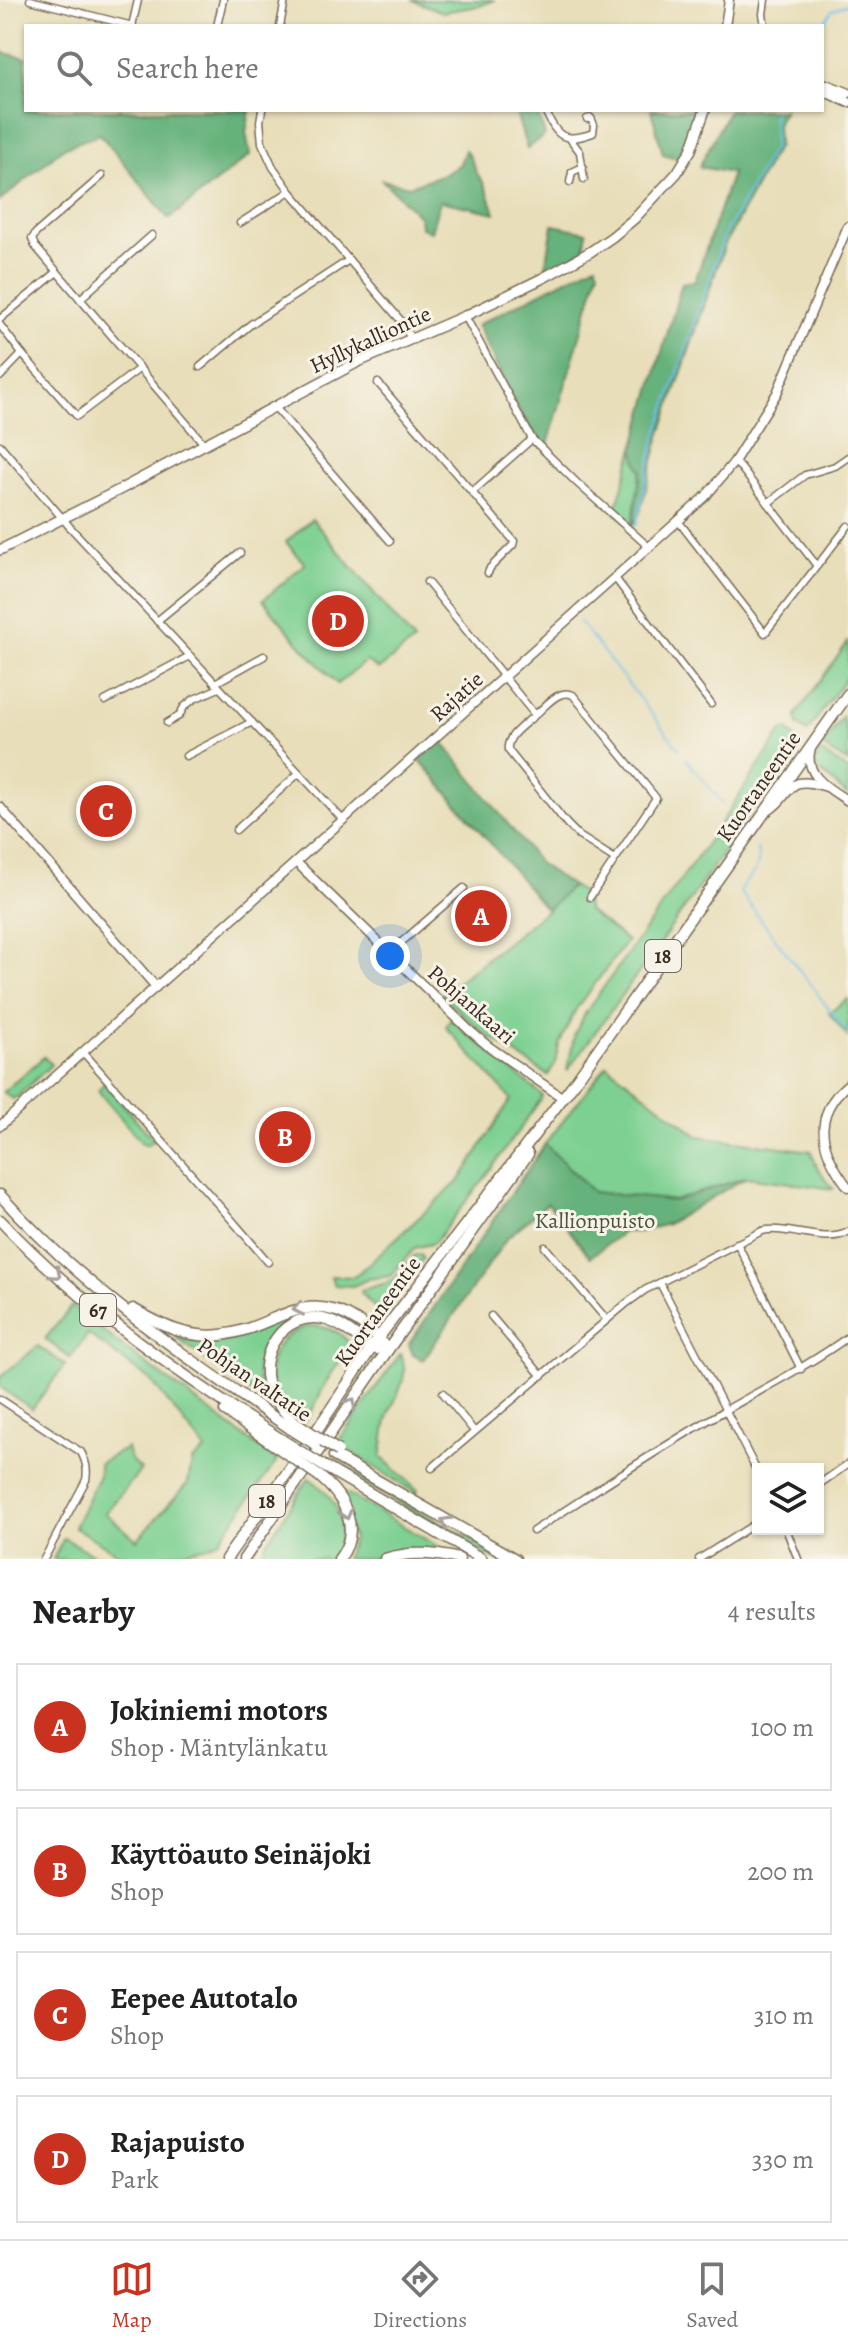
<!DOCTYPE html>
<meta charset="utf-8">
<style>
body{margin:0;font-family:Alegreya,serif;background:#f2f2f2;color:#222}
.controls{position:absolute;right:24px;bottom:24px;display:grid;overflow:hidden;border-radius:0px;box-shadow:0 2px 6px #0004}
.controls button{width:72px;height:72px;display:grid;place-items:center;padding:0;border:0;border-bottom:2px solid #e0e0e0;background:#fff;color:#222;font:40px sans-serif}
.you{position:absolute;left:390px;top:956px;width:28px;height:28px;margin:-20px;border:6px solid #fff;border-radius:50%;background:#1a73e8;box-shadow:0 0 0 12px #1a73e833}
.badge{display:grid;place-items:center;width:52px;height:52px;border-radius:50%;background:#c8321e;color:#fff;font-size:26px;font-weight:700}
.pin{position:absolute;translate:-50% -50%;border:4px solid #fff;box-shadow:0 2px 8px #0006}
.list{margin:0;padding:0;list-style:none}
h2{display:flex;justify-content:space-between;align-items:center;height:104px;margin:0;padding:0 32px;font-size:34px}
h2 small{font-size:26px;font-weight:400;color:#767676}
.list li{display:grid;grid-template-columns:52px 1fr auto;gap:24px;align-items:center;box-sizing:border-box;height:128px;margin:0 16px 16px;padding:0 16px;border:2px solid #e0e0e0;border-radius:0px}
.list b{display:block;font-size:30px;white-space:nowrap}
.list p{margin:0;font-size:26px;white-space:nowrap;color:#767676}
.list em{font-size:26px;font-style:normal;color:#767676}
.icon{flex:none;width:44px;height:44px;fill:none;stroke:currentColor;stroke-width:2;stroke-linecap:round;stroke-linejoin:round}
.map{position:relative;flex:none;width:848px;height:1559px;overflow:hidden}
.search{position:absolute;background:#fff;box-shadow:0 2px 6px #0004;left:24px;right:24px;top:24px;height:88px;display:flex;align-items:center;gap:20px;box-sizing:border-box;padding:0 28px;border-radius:0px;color:#767676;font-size:30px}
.sheet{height:680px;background:#fff}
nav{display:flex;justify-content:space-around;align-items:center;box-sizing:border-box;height:112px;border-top:2px solid #e0e0e0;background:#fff;font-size:22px;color:#767676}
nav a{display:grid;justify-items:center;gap:4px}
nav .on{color:#c8321e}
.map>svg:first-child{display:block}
.green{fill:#7dd092;stroke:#5c7d58;stroke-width:2}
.forest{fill:#66b27c;stroke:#506e4d;stroke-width:2}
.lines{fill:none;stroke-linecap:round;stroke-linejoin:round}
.stream{stroke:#6ebee9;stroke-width:2}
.minor-casing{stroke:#786954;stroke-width:9}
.tertiary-casing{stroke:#786954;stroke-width:11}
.secondary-casing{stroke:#786954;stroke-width:12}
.trunk-casing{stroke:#786954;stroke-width:13}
.minor{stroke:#fff;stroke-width:6}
.tertiary{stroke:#fff;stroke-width:8}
.secondary{stroke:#fff;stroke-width:9}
.trunk{stroke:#fff;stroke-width:10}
.trunk-bridge-casing{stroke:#786954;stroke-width:13;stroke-linecap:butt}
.trunk-bridge{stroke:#fff;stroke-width:10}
.oneway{stroke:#a79f9a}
.labels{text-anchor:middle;stroke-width:6;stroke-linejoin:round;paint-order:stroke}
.shield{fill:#f7f3e8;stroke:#73665b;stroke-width:2}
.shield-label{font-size:20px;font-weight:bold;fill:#3b2a1e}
.street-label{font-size:22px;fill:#3b2a1e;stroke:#f7f3e8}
.park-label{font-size:22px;fill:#4c543b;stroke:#f7f3e8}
</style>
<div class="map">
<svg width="848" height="1559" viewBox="0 0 848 1559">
<rect width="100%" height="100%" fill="#f7f3e8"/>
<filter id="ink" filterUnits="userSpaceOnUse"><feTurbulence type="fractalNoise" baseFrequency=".0125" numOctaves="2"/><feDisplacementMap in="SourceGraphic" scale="16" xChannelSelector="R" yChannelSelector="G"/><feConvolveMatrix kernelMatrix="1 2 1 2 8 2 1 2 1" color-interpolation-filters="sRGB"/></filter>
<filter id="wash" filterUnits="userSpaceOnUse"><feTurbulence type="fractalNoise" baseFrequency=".006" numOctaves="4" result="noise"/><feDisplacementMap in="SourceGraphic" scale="32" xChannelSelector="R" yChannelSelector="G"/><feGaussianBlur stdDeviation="1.8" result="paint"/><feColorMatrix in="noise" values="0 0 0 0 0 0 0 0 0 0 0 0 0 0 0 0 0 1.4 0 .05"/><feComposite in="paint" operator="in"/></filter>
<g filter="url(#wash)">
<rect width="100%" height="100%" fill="#e8deb9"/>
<g class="green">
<path d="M412,0H495L479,6L443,12Z"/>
<path d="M634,448L637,462L641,470L632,526L615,512Z"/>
<path d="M312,519L414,641L379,669L366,661L337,684L297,641L263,600L305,564L286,542Z"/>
<path d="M848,642V675L807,732L798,725L796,715Z"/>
<path d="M842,717L848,738V763L822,746Z"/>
<path d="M783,730H788L799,743L658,946L567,1071L575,1033L586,1012L714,833Z"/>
<path d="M818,750L848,770L847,795L815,766Z"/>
<path d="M572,886L586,895L587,910L627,941L576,1009L559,1044L556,1063L548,1075L482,1032L441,995L547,910Z"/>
<path d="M848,999V1037L829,1013Z"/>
<path d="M450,1019L542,1095L541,1099L489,1172L434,1243L415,1248L390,1276L368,1279L353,1286L334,1285L331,1276L354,1277L460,1180L511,1099L446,1027Z"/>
<path d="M44,1057L51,1065L17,1097L12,1099L3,1092Z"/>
<path d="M607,1065L698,1136L811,1151L817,1167L833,1189L747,1177L674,1201L593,1192L545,1144Z"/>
<path d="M104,1083L154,1140L146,1145L142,1143L98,1091Z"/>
<path d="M416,1254H421L423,1259L378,1311L361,1293V1290L393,1281Z"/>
<path d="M72,1306L118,1343L277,1461L218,1542L209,1546L156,1557L135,1559L119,1554L74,1527L99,1475V1463L127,1448L130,1459L141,1470L105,1513L137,1540L188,1483L192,1461L206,1450L151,1381L88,1334L70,1358L45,1339Z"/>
<path d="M303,1313L304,1315C262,1330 243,1364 269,1404H267L174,1336C238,1353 248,1326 303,1313Z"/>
<path d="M309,1326C326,1326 340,1330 350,1344C344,1358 333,1369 326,1383C317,1398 316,1408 304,1422C294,1414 283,1406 277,1395C260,1363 276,1335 309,1326Z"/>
<path d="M38,1346L65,1365L32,1409L0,1387V1377Z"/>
<path d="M400,1354C412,1375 395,1397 388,1417C384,1429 384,1444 381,1457L418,1490L417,1494L337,1443Z"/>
<path d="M331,1458L407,1504L508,1559H494L328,1462Z"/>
<path d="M309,1478C338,1498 350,1526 333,1559H266L263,1555L265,1545Z"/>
<path d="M336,1487L439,1547L445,1552L398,1551L371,1559H345L353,1539Z"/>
<path d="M64,1538L101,1559H53Z"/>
</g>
<g class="forest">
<path d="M0,52L26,58V110H250L246,132L250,155L169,219L100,134L63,148L0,201Z"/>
<path d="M515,110H536L545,135L527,149Z"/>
<path d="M651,110H695L691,130L677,158L663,154Z"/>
<path d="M729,110H784L779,118L777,126L778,145L725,244L658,442L639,515L632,526L641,470L637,462L634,448L682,283L695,281L732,173L699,167Z"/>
<path d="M465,150C472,157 473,167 478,175C487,186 490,199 495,213L440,201L431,231L421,228L420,217L382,180L409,186L447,173L460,164Z"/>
<path d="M553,225L587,232L584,250L545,272Z"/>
<path d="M596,264L599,270L547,448C517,421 496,362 477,325Z"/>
<path d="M441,740L540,864L572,886L547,910L419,759Z"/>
<path d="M545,1144L593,1192L674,1201L747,1177L667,1224L638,1232H623L590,1257L548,1203L507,1238L423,1360L413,1355L409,1344Z"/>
</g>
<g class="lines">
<g class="stream">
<path d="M822,26L832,10L848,4"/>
<path d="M636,526L655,440L726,231L774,147L773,113L775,110"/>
<path d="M579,621L679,749"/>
<path d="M686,759L723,804"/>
<path d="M733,816L741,831"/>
<path d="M757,848C762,878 749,870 740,892L848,1034"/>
</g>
</g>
</g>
<g filter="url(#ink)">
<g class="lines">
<defs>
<g id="minor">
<path d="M30,0L133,26"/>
<path d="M765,0L763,14L765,26"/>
<path d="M132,26L138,0"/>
<path d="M217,26L223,0"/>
<path d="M280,26L285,0"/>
<path d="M262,110L260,121L262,143L273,167L290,191L402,322L411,339"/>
<path d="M545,110C557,138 564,143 593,133L594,125L591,118L587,119"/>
<path d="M571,140L580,152L584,179"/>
<path d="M102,176L36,233L32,239L35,246L205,445"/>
<path d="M570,182L572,172L583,167"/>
<path d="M240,223L290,191"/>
<path d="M80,299L152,235"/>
<path d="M465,316L532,439L577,483L650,548"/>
<path d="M0,319L57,272"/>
<path d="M0,325L22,354L77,416L140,368"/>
<path d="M200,367L251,324L349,260"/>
<path d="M0,377L22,354"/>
<path d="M378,383L514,541L513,545L490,568L488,573"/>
<path d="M274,406L390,541"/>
<path d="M0,445L69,526L343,820"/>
<path d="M734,462L741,468L817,566"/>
<path d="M472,492L532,439"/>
<path d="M768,503L805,475L835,466L848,457"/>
<path d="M679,522L765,633L848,526"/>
<path d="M615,578L711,704"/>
<path d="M427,582L535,715C524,725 506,736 508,750L567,824L579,836L615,859"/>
<path d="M157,621L240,553"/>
<path d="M215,683L264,656"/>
<path d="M105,701L190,656"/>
<path d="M535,715C546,706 559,688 573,695L656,798L590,897"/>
<path d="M167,723L179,716L184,707L194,699L219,688"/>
<path d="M186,756L252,722"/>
<path d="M236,830L299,773"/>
<path d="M389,953L464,888"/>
<path d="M83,1052L231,1219L268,1262"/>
<path d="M737,1243L801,1369"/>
<path d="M545,1247L607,1320"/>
<path d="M660,1283L758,1473"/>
<path d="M491,1316L541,1375"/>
<path d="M443,1393L474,1431"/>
<path d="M0,1399L81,1452C86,1462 88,1469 86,1480L44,1559"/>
<path d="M432,1468L627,1303L645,1290L762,1231C789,1225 825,1245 848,1232"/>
<path d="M818,1485L848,1464"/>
<path d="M786,1529L798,1559"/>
<path d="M533,1531C597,1490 660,1447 726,1410C768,1386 809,1365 848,1337"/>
<path d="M699,1559L758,1522"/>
</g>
<g id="tertiary">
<path d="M725,26L729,0"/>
<path d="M811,748C803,775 828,788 848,801"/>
<path d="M0,807L156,987"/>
<path d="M768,811C795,794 783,773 827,787"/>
<path d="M296,862L469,1030L488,1046L563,1098"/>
<path d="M848,1084C810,1116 821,1152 848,1187"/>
<path d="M0,1126L705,497L734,462L777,393L848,226"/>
</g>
<g id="secondary">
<path d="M822,83L848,93"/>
<path d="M822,90L848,102"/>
<path d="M0,550L121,489L358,362L465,316L545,277L590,252L612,237L635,218L677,173L691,150L705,110"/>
</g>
<g id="trunk">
<path d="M0,1195C83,1288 188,1359 291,1429"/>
<path d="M0,1220C82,1307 182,1376 282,1440"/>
<path d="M133,1309C161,1325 187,1339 221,1335C274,1329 302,1286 357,1321C370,1330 379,1336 387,1351"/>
<path d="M225,1411L277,1447"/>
<path d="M295,1422C285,1412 274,1402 269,1388C256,1353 285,1311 323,1319C341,1323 357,1337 371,1348L377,1349"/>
<path d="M334,1456L515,1559"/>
<path d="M325,1467L482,1559"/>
<path d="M319,1476C345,1497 362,1530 339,1559"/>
<path d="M226,1559L304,1449L379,1337L575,1082L848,694"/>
<path d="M244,1559L387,1351L528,1154"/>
<path d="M385,1559C409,1551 435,1553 459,1559"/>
</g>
</defs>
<use href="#minor" class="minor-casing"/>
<use href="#tertiary" class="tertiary-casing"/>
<use href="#secondary" class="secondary-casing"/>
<use href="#trunk" class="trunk-casing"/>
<use href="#minor" class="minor"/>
<use href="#tertiary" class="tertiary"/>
<use href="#secondary" class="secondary"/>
<use href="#trunk" class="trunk"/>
<defs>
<g id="trunk-bridge">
<path d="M295,1422L338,1451"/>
<path d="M291,1429L315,1444"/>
<path d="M282,1440L325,1467"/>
<path d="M277,1447L319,1476"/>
</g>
</defs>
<use href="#trunk-bridge" class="trunk-bridge-casing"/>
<use href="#trunk-bridge" class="trunk-bridge"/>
</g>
<defs><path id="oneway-chevron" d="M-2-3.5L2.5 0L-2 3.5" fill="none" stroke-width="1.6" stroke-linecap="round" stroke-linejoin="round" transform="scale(2)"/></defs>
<g class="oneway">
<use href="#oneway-chevron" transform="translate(56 1274) rotate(41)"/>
<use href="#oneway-chevron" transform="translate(298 1309) rotate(168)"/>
<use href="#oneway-chevron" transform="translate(351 1403) rotate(-55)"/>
<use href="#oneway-chevron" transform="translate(346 1514) rotate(73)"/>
<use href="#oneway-chevron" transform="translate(446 1522) rotate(-150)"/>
</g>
</g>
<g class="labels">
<g class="shield">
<rect x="645" y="940" width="36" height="32" rx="6"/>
<rect x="80" y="1294" width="36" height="32" rx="6"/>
<rect x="249" y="1485" width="36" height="32" rx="6"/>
</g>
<g class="shield-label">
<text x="663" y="963">18</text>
<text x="98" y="1317">67</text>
<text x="267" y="1508">18</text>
</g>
<g class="street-label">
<text transform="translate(370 339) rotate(-25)" y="8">Hyllykalliontie</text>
<text transform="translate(456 696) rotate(-42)" y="8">Rajatie</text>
<text transform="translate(758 786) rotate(-55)" y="8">Kuortaneentie</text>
<text transform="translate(472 1004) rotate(41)" y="8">Pohjankaari</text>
<text transform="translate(377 1311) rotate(-54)" y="8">Kuortaneentie</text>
<text transform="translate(255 1379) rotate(34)" y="8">Pohjan valtatie</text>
</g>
<g class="park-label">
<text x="595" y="1228">Kallionpuisto</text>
</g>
</g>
</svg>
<div class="controls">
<button><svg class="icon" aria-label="layers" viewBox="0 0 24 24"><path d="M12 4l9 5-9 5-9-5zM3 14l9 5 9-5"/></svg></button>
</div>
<div class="you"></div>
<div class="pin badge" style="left:481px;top:916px">A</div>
<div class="pin badge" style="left:285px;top:1137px">B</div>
<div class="pin badge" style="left:106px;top:811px">C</div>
<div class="pin badge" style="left:338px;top:621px">D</div>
<div class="search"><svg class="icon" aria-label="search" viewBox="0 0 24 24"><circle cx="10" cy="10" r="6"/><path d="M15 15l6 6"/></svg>Search here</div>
</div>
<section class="sheet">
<h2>Nearby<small>4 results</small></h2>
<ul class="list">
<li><span class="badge">A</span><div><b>Jokiniemi motors</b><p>Shop · Mäntylänkatu</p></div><em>100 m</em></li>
<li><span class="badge">B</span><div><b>Käyttöauto Seinäjoki</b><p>Shop</p></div><em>200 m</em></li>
<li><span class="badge">C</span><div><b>Eepee Autotalo</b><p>Shop</p></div><em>310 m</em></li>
<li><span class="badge">D</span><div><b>Rajapuisto</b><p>Park</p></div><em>330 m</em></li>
</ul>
</section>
<nav>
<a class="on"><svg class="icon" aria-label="map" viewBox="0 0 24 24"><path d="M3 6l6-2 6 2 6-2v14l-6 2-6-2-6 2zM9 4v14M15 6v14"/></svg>Map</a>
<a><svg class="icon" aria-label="directions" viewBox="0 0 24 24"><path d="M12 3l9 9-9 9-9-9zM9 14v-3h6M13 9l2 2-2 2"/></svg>Directions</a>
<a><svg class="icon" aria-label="saved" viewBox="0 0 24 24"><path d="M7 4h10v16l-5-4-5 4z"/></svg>Saved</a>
</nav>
